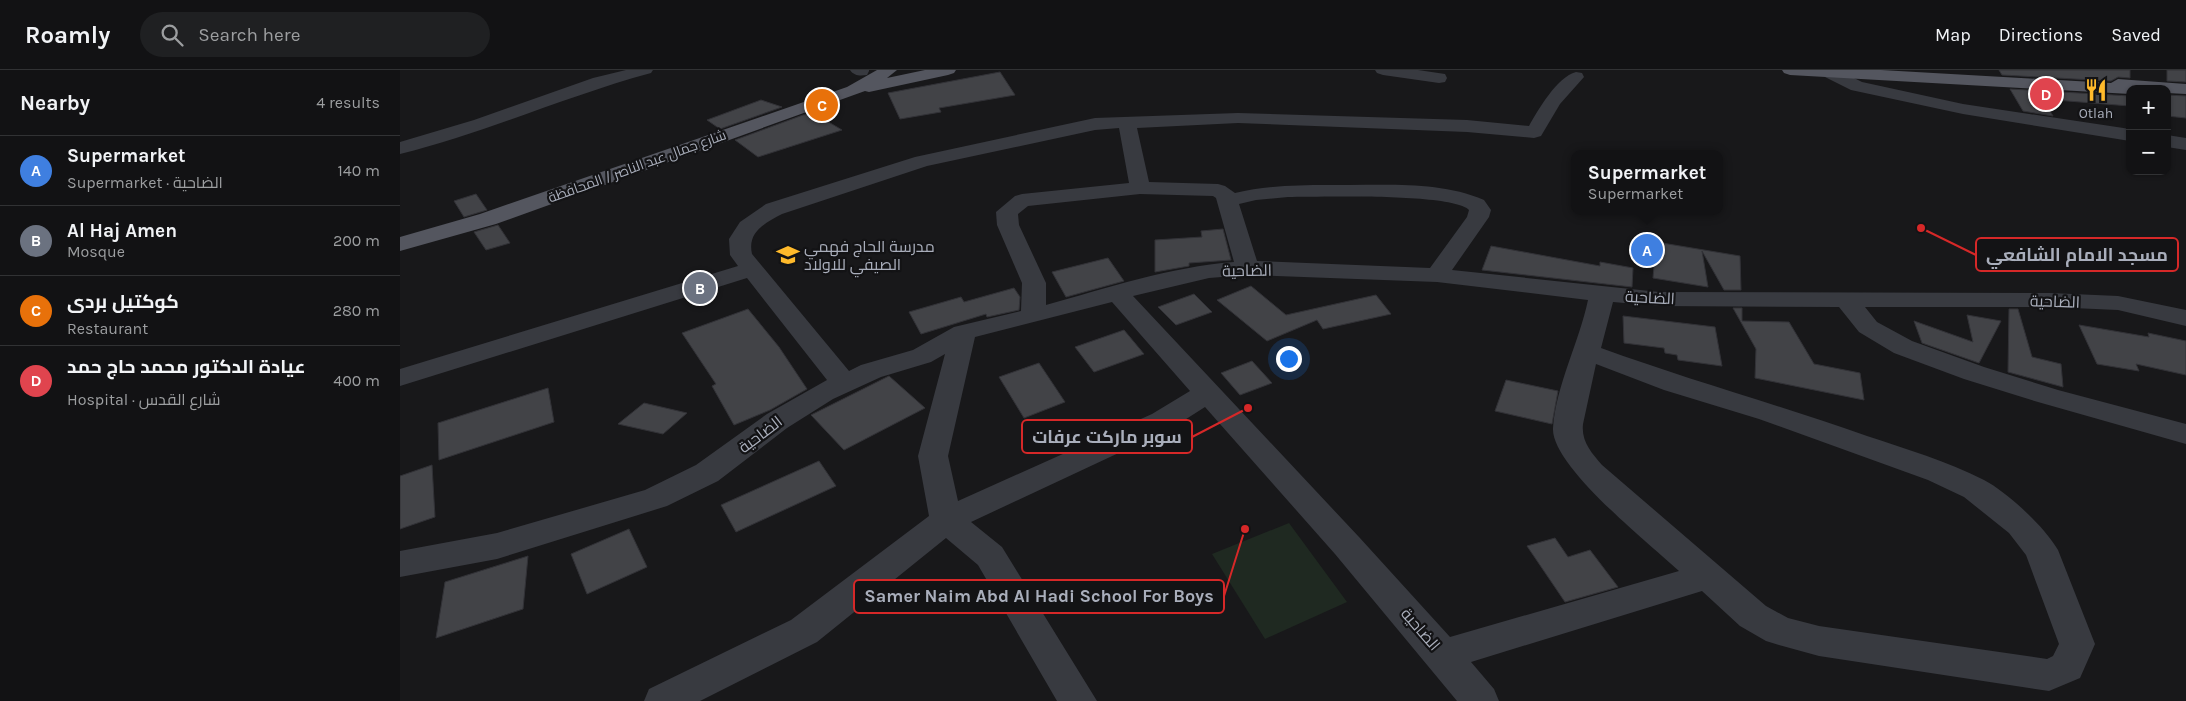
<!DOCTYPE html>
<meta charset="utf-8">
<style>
body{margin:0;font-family:Karla,Cairo,sans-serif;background:#1f2022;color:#f1f3f6}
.controls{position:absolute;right:15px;top:15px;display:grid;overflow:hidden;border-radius:10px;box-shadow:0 1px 4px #0004}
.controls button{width:45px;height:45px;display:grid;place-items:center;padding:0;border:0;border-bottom:1px solid #313234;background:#121214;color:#f1f3f6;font:25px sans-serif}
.you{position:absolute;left:888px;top:288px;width:18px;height:18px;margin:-12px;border:4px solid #fff;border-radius:50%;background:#1a73e8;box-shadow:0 0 0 8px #1a73e833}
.badge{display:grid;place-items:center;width:32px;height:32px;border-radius:50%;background:#d93025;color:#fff;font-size:16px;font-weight:700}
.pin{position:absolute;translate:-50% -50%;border:2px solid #fff;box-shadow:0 1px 5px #0006}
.popup{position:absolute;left:1171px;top:80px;width:152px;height:65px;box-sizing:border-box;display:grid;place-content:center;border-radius:10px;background:#121214;filter:drop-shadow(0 1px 4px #0005);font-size:16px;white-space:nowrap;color:#9c9ea0}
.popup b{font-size:19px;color:#f1f3f6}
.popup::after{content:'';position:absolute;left:50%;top:100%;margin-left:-10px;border:10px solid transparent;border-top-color:#121214}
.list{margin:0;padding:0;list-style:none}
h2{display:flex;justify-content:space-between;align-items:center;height:65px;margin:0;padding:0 20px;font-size:21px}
h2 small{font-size:16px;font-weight:400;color:#9c9ea0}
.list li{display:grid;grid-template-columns:32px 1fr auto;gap:15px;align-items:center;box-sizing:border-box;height:70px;padding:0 20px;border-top:1px solid #313234}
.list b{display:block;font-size:19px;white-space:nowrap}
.list p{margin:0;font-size:16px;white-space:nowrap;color:#9c9ea0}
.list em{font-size:16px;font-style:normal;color:#9c9ea0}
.icon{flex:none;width:28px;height:28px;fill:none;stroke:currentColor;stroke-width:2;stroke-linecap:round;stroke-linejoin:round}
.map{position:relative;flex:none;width:1786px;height:631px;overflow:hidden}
header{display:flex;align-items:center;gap:30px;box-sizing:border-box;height:70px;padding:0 25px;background:#121214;border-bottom:1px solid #313234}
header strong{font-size:24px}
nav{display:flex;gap:28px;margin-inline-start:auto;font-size:18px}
.search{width:350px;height:45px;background:#1f2022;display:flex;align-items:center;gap:12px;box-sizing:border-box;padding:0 18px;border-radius:28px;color:#9c9ea0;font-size:19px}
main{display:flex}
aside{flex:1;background:#121214}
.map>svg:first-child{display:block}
.green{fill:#1f2921}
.building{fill:#424347;stroke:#323237}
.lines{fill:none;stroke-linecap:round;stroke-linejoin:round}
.minor{fill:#383a40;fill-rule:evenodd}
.major{fill:#54565f;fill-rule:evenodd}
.labels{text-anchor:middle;stroke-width:4.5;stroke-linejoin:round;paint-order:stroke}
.far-poi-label{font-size:14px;fill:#a9aebb;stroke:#131315}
.far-street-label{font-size:14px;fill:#a9aebb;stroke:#131315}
.poi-label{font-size:16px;fill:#a9aebb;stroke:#131315;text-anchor:start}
.street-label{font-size:16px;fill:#a9aebb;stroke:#131315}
.leader{fill:none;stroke:#d62828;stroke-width:2}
.callout-dot{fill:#d62828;stroke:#131315;stroke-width:2}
.callout{fill:#131315;stroke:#d62828;stroke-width:2}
.callout-label{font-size:18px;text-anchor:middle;font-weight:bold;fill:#a9aebb}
</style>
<header>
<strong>Roamly</strong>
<div class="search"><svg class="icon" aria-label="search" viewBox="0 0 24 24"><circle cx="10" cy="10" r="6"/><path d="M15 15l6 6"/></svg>Search here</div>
<nav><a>Map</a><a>Directions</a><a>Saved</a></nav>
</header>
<main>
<aside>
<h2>Nearby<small>4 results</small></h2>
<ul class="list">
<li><span class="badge" style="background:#3f7fe0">A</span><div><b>Supermarket</b><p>Supermarket · الضاحية</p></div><em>140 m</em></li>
<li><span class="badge" style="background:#6b7280">B</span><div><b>Al Haj Amen</b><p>Mosque</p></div><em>200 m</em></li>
<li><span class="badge" style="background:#e8710a">C</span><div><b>كوكتيل بردى</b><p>Restaurant</p></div><em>280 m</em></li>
<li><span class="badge" style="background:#e0444e">D</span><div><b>عيادة الدكتور محمد حاج حمد</b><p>Hospital · شارع القدس</p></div><em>400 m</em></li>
</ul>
</aside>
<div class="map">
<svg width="1786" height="631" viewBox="0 0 1786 631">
<rect width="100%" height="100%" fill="#18181a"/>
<path class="green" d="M889,453L947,532L865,569L812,484Z"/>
<g class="building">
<path d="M1599,0H1730V8L1718,7L1711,11L1602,5Z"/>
<path d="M1767,0H1786V12L1767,11Z"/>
<path d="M600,2L615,25L539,38L541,42L500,49L488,23Z"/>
<path d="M1610,19L1730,26V36L1643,29L1653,46L1623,41Z"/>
<path d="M1767,25L1786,26V48L1767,46Z"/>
<path d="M361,30L382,37L320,59L307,50Z"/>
<path d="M415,44L442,60L358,87L335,70L403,45Z"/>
<path d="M76,124L87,140L64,147L54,131Z"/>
<path d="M98,155L110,173L86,180L74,162Z"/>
<path d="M823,159L831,190L789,193V196L755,202V170L802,167L801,161Z"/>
<path d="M1256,172L1340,186L1341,220H1324L1302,181L1308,217L1253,208Z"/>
<path d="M1091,176L1200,196V192L1233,198L1232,217L1082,200Z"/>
<path d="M708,188L724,211L666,227L652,202Z"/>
<path d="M851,216L886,245L976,225L991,244L923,259L917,250L867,271L817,230Z"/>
<path d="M614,218L620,227L619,240L587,247L586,244L521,264L509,242L561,227L564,232Z"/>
<path d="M794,224L812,242L776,255L758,237Z"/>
<path d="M1333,238H1342V251L1389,252L1414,294L1460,303L1464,330L1355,308L1356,279Z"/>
<path d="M348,239L379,277L407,319L370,340L334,355L312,316L316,314L282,263Z"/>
<path d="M1609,239H1618L1632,287L1661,294L1663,317L1608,302Z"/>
<path d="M1567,245L1601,251L1579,293L1522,273L1514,251L1573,272Z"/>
<path d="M1223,246L1315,257L1322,296L1278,290L1277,285L1265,283L1264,278L1224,273Z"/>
<path d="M1679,255L1749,267L1748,263L1786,271V305L1736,294L1739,301L1697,294Z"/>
<path d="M724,260L744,284L694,302L675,277Z"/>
<path d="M852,291L872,313L840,325L821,303Z"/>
<path d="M639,293L665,332L624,348L599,307Z"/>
<path d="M489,306L525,338L444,380L411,345Z"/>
<path d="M1106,310L1158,321L1152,354L1095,341Z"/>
<path d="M148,318L154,352L39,390L38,353Z"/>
<path d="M244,333L287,343L263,364L218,354Z"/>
<path d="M419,391L436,416L336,462L321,435Z"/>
<path d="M32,395L35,447L0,459V406Z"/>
<path d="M229,459L247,497L187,524L171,484Z"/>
<path d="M1155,468L1168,487L1190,480L1218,517L1165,532L1127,476Z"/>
<path d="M128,486L123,539L36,568L45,512Z"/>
</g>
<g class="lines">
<g class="minor">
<path d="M226,0H253L251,3C166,26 85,63 0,84V72L74,50L193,8Z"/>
<path d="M450,0H469V1L467,5C460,6 454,6 450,0Z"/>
<path d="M975,0H1018L1045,4L1047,8L1045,12L1039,13L983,5L977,3Z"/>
<path d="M1425,0H1438L1462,12L1563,34L1730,59V71L1563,44L1451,20L1425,7L1423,3Z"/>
<path d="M1176,2L1182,3L1184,7L1160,34L1141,66L1134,68L1067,62L838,53L737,58L749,112L818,114L825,116L835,123C873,114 910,115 949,115C993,115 1042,112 1084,130L1091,140L1089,147L1052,200L1259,222L1650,223L1718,226L1786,240V256L1718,240L1650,237H1465L1477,252L1512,271L1584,297L1658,320L1786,354V374L1638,332L1564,309L1494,283L1459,262L1439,237L1259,236L1213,232L1201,278C1289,310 1379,335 1467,366C1506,379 1547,391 1584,410C1607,422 1645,457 1658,480L1695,574L1680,608L1649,621L1419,586L1379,575L1366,571L1340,556L1302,521L1071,592L1094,619L1099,631H1057L935,484L805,337L772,358L571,452L602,477L697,631H657L578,495L546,468L417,572L300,631H244L249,619L391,550L529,446L518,386L545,284L531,292L481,307L433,329L387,358L318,411L267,436L97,489L0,507V481L97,463L245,420L296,395L367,344L427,310L347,208L0,316V299L338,196L330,185L329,169L340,152L366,134L515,87L695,48L838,43L1067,50L1129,56C1138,40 1157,7 1176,2ZM719,58L729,113L622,124L615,126L596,142L597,155L622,213L621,241L554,257L513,280L461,295L449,301L352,184C347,162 365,153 382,144L527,96L695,60ZM740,124L813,126L816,128L834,192C770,197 707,218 646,235V213L619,155L618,144L628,136ZM888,127C918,127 1053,123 1069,140L1067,147L1030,198L857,191L839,134L856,130ZM847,205L1037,212L1188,230C1179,273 1156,315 1153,358C1151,396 1250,474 1279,501L1050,567L959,467L733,226L809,208ZM712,232L790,321L752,344L558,431L548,386L575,267ZM1196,294L1264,320L1359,349L1528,410L1564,427L1609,463L1626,485L1659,574L1653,586L1647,589L1419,556L1388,548L1366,536L1202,395C1192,383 1181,372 1183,354Z"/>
<path d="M1767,65L1786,68V80L1767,77Z"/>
</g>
<g class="major">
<path d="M477,0H497L487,8L525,0H556L554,3L548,5L469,22L465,21L96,154L0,181V167L80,144L447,17Z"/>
<path d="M1382,0H1481L1711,13L1718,9L1786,14V24L1767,23V19H1730V24L1390,5L1384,3Z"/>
</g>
</g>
<defs>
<symbol id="restaurant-bare" viewBox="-9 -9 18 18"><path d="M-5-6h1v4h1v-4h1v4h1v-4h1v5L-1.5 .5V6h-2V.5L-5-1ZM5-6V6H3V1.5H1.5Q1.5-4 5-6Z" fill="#ffba2b" stroke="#131315" stroke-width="2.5" paint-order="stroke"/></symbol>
<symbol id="school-bare" viewBox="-9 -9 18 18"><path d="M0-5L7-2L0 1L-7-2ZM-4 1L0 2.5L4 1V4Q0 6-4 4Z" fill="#ffba2b" stroke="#131315" stroke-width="2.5" paint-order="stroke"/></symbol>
</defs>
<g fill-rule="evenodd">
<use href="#restaurant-bare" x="1680" y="4" width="32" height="32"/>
<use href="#school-bare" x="372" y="169" width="32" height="32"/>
</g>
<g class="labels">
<g class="far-poi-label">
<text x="1696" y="48">Otlah</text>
</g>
<g class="far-street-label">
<text transform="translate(237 96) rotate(-20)" y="5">شارع جمال عبد الناصر / المحافظة</text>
</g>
<g class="poi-label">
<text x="404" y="182">مدرسة الحاج فهمي<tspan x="404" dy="18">الصيفي للاولاد</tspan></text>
</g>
<g class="street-label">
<text transform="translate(847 200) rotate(-1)" y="6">الضاحية</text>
<text transform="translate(1250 227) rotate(3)" y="6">الضاحية</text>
<text transform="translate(1655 231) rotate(2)" y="6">الضاحية</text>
<text transform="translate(360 364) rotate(-37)" y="6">الضاحية</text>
<text transform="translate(1021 559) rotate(49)" y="6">الضاحية</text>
</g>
</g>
<path class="leader" d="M1521 158L1576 185M848 338L792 367M845 459L824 526"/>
<g class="callout-dot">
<circle cx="1521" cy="158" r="5"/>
<circle cx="848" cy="338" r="5"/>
<circle cx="845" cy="459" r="5"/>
</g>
<g class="callout">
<rect x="1576" y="168" width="202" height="33" rx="5"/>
<rect x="622" y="350" width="170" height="33" rx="5"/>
<rect x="454" y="510" width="370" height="33" rx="5"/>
</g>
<g class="callout-label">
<text x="1677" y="191">مسجد الامام الشافعي</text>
<text x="707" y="373">سوبر ماركت عرفات</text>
<text x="639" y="532">Samer Naim Abd Al Hadi School For Boys</text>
</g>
</svg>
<div class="controls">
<button>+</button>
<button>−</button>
</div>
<div class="you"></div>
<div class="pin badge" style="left:1247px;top:180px;background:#3f7fe0">A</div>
<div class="popup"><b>Supermarket</b>Supermarket</div>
<div class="pin badge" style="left:300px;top:218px;background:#6b7280">B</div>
<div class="pin badge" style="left:422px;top:35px;background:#e8710a">C</div>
<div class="pin badge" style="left:1646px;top:24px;background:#e0444e">D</div>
</div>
</main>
